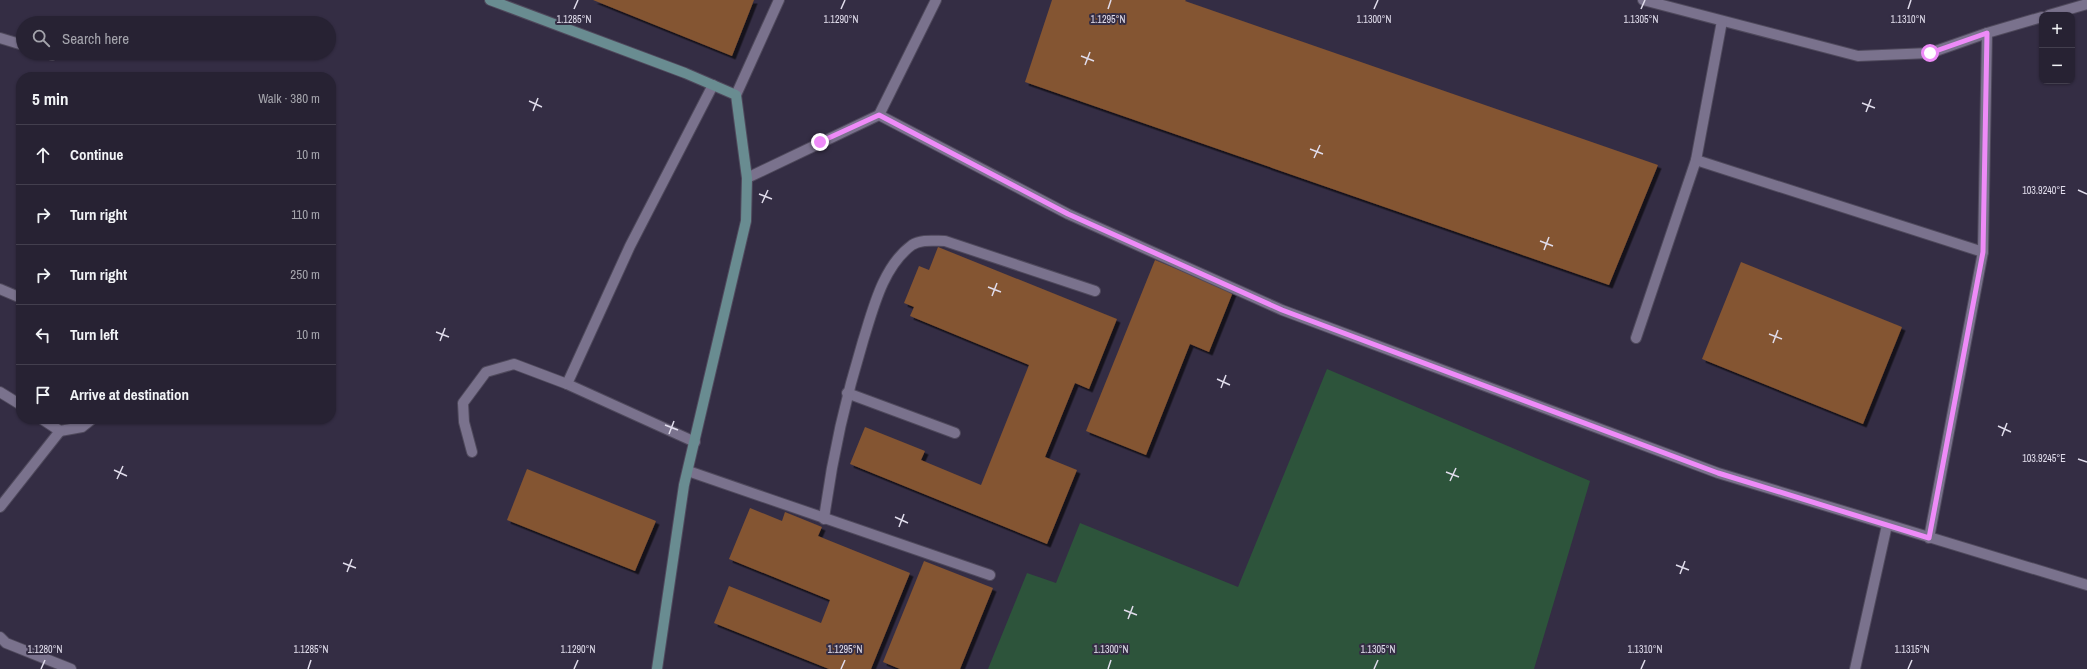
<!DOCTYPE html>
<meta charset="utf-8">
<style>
body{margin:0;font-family:"Archivo Narrow",sans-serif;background:#332f3f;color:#f1f3f6}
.controls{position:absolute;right:12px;top:12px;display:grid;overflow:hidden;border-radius:8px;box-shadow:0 1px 3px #0004}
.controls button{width:36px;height:36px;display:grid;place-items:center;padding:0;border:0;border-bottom:1px solid #433f4e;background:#272233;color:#f1f3f6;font:20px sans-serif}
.stop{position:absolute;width:12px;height:12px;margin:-9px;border:3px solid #ee8bf8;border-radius:50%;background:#fff}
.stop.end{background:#ee8bf8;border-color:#fff;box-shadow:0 1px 4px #0008}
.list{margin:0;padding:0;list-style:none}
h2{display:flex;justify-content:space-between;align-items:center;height:52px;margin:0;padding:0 16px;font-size:17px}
h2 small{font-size:13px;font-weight:400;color:#a4a4ac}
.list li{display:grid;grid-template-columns:26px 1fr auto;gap:12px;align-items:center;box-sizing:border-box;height:60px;padding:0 16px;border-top:1px solid #433f4e}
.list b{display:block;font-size:15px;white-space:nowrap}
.list em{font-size:13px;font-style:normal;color:#a4a4ac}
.icon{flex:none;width:22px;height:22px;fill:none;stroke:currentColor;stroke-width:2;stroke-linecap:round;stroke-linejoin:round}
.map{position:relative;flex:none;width:2087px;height:669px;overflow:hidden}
.search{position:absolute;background:#272233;box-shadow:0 1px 3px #0004;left:16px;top:16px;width:320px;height:44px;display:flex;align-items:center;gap:10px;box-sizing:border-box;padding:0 14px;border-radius:22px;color:#a4a4ac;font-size:15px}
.panel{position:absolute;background:#272233;box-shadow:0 1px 3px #0004;left:16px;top:72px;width:320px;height:352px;border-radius:16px}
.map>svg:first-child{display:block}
.green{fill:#2d543b}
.building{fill:#845431;filter:url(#shadow)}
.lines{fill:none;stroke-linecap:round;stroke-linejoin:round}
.lane-casing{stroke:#4f495c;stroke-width:12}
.street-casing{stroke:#4f495c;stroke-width:12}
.secondary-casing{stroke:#4f495c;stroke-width:12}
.lane{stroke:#7a728d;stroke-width:10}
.street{stroke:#7a728d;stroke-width:10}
.secondary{stroke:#698c91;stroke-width:10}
.route{stroke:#ee8bf8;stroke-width:5}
.ticks{fill:none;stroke:#e1ddec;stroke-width:1.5}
.ticks-label{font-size:10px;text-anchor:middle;fill:#e1ddec;stroke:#342d44;stroke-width:4;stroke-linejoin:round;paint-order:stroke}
</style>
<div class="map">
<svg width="2087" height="669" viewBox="0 0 2087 669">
<defs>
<filter id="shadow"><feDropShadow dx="3.5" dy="3.5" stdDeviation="0" flood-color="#0009"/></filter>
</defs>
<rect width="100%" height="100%" fill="#342d44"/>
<path class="green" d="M1327,369L1590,481L1534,669H988L1027,573L1056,583L1080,523L1238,587Z"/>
<g class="building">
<path d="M593,0H754L732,56Z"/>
<path d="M1052,0H1186L1185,1L1658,165L1609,285L1025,82Z"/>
<path d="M938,247L1117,319L1089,389L1075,383L1045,457L1077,470L1047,544L850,464L865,427L925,451L921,460L981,485L1029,365L910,316L914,307L904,303L919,266L929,270Z"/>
<path d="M1155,260L1233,292L1209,352L1190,344L1146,455L1086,431Z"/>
<path d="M1741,262L1902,327L1863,424L1702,359Z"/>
<path d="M527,469L656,521L635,571L507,520Z"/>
<path d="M750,508L782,521L785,512L822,527L818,536L910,573L871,669H829L714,623L729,586L821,623L830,600L729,559Z"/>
<path d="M924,561L993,588L960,669H900L883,662Z"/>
</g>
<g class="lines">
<defs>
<g id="lane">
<path d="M1643,0L1858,56L1930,53L1987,33L2042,17"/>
<path d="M2049,15L2087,4"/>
<path d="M736,95L779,0"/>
<path d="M879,115L936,0"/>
<path d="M1696,160L1983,252"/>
<path d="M747,178L879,115L1068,214L1282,310L1718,473L2087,585"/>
<path d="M1636,338L1696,160L1722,21"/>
<path d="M847,393L955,433"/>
<path d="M688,471L990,575"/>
<path d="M824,519C832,458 845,400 863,341C873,309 883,266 912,245C921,239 934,241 945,241L1095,291"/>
<path d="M1929,538L1983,252L1987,33"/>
<path d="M1855,669L1887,525"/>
</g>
<g id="street">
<path d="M0,38L23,45"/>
<path d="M47,53L52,55"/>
<path d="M0,289L21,298"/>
<path d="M0,392L21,405"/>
<path d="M42,419L60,431L82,427L92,419"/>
<path d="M695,442L567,384L630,246L713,85"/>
<path d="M472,452L464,422L463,403L486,372L514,364L567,384"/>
<path d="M0,507L60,431"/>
<path d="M0,637L6,643L71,669"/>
</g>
<path id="secondary" d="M490,0L685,73L736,95L747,178L746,221L684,485L657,669"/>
</defs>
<use href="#lane" class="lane-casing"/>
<use href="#street" class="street-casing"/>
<use href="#secondary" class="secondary-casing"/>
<use href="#lane" class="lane"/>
<use href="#street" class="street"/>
<use href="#secondary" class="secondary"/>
</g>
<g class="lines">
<path class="route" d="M820,142L879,115L1068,214L1282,310L1718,473L1929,538L1983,252L1987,33L1930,53"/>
</g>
<path class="ticks" d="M574,9L578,0M841,9L845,0M1108,9L1111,0M1374,9L1378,0M1641,9L1645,0M1908,9L1911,0M1081,56L1094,61M1085,65L1090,52M529,101L542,107M1862,103L1875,108M533,111L538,98M1866,112L1871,99M1310,149L1323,154M1314,158L1320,145M2078,190L2087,194M759,194L772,199M762,203L768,190M1540,241L1553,246M1544,250L1549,237M988,287L1001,292M992,296L997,283M436,332L449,337M1769,334L1782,339M440,341L445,328M1773,343L1778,330M1217,379L1230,385M1221,388L1226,375M665,425L678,430M1998,426L2011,432M669,434L674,421M2002,436L2007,423M2078,459L2087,462M114,470L127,476M1446,472L1459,477M117,479L123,466M1450,481L1456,468M895,517L908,523M899,527L904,514M343,563L356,568M1676,565L1689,570M347,572L352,559M1680,574L1685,561M1124,610L1137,615M1128,619L1133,606M41,669L45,660M308,669L311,660M574,669L578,660M841,669L845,660M1108,669L1111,660M1374,669L1378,660M1641,669L1645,660M1908,669L1912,660"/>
<g class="ticks-label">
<text x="574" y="23">1.1285°N</text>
<text x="841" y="23">1.1290°N</text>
<text x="1108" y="23">1.1295°N</text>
<text x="1374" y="23">1.1300°N</text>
<text x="1641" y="23">1.1305°N</text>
<text x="1908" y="23">1.1310°N</text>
<text x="2044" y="194">103.9240°E</text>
<text x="2044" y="462">103.9245°E</text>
<text x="45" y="653">1.1280°N</text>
<text x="311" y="653">1.1285°N</text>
<text x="578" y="653">1.1290°N</text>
<text x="845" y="653">1.1295°N</text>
<text x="1111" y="653">1.1300°N</text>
<text x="1378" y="653">1.1305°N</text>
<text x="1645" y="653">1.1310°N</text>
<text x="1912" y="653">1.1315°N</text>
</g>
</svg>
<div class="controls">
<button>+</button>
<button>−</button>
</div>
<div class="stop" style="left:1930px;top:53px"></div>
<div class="stop end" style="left:820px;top:142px"></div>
<div class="search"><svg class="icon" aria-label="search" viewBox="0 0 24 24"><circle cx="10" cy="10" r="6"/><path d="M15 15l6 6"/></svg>Search here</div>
<section class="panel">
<h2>5 min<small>Walk · 380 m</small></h2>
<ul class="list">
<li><svg class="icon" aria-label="ahead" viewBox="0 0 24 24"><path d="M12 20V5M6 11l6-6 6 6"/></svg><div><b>Continue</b></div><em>10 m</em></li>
<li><svg class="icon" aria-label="right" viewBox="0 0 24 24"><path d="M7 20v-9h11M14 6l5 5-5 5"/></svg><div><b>Turn right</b></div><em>110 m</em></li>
<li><svg class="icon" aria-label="right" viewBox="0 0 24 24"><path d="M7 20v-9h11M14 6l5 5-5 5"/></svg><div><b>Turn right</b></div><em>250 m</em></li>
<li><svg class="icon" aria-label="left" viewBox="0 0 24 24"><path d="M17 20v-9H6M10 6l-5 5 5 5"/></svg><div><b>Turn left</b></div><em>10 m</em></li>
<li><svg class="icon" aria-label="arrive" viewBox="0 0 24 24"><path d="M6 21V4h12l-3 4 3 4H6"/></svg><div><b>Arrive at destination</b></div></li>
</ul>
</section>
</div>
